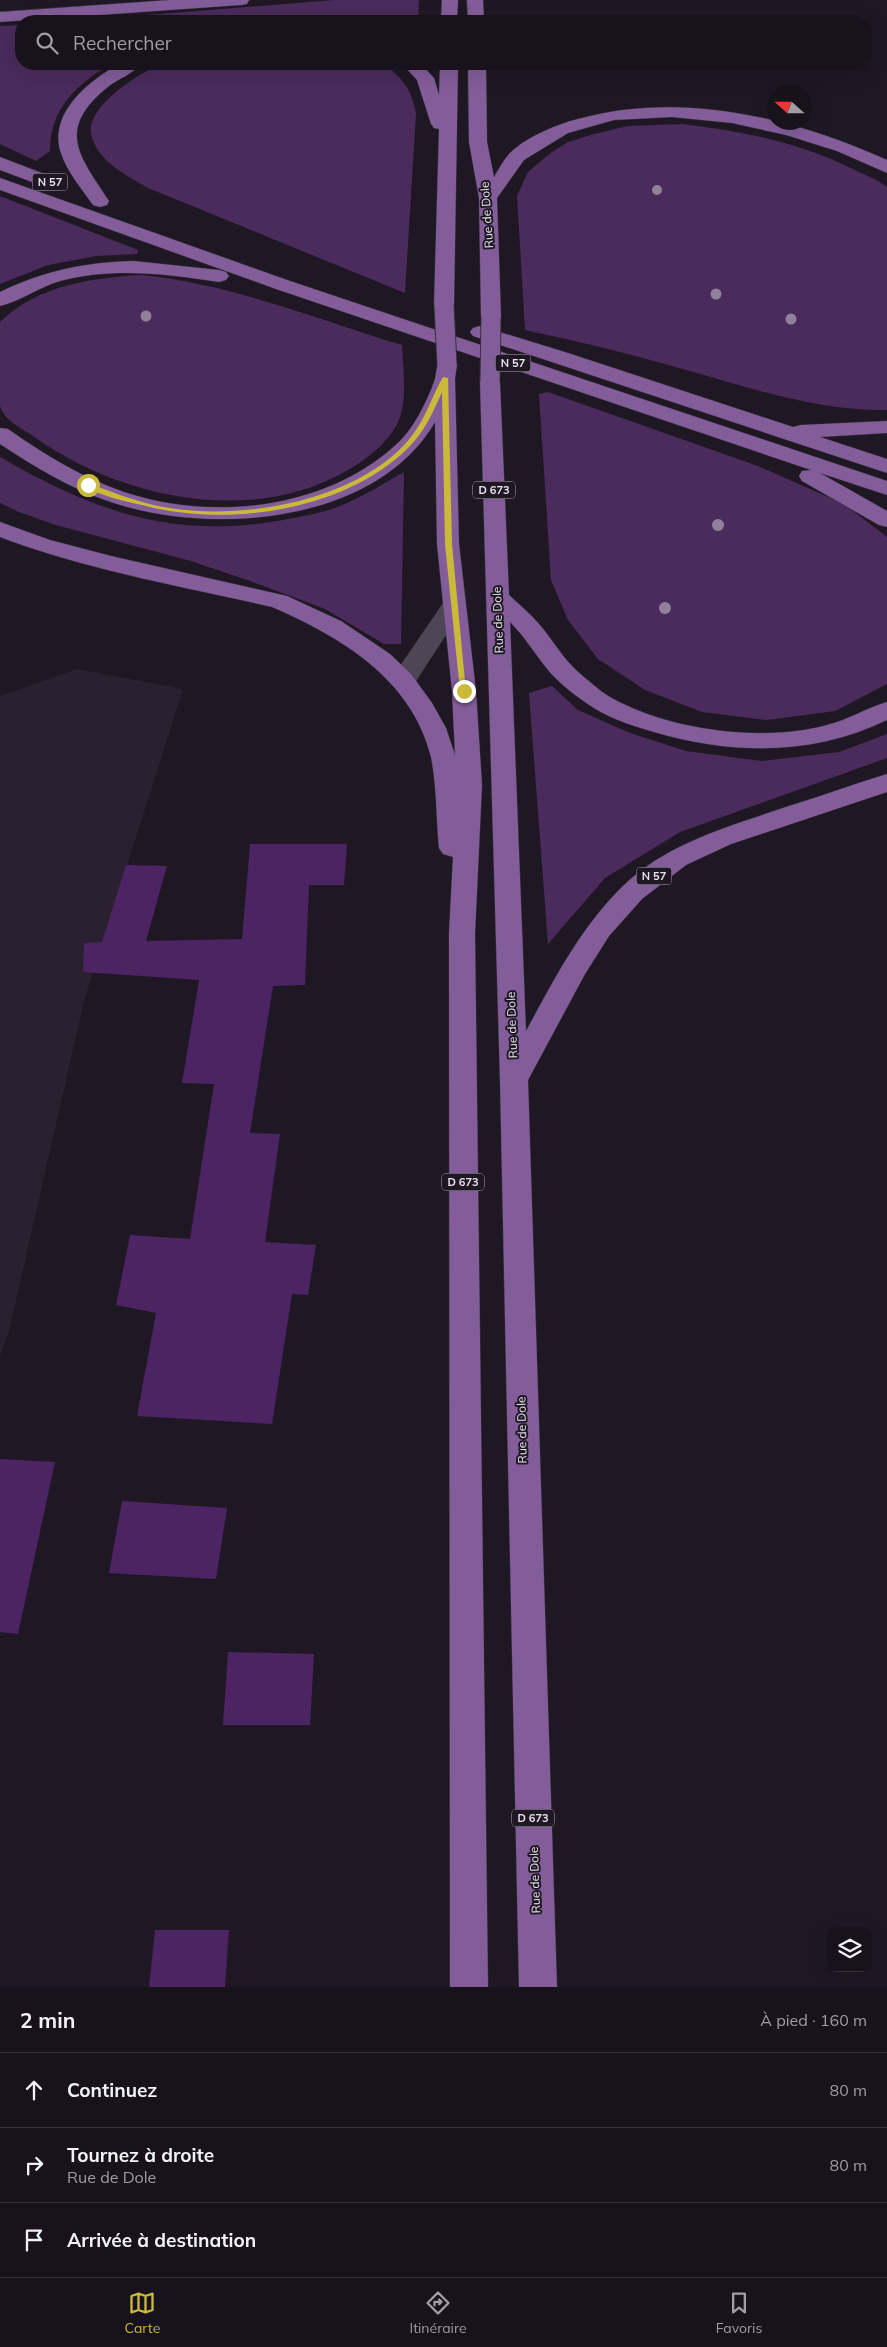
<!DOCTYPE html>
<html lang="fr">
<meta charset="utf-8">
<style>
body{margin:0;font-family:Mulish,sans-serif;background:#201b24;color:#f1f3f6}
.controls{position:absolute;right:15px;bottom:15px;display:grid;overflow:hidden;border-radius:10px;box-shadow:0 5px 20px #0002}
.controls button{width:45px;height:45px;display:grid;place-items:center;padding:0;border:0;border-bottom:1px solid #36323a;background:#17121b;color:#f1f3f6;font:25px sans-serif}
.compass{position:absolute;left:767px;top:85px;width:45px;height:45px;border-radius:50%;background:#17121b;box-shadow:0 5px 20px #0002;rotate:291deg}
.stop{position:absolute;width:15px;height:15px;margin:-11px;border:4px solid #cbba39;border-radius:50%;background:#fff}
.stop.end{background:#cbba39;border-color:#fff;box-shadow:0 1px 5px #0008}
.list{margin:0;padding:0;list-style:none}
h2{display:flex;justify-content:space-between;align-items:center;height:65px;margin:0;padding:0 20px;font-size:21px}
h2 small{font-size:16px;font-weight:400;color:#9e9ea3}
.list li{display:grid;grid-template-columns:32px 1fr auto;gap:15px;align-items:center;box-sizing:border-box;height:75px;padding:0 20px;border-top:1px solid #36323a}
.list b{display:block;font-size:19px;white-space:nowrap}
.list p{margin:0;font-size:16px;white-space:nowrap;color:#9e9ea3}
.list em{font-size:16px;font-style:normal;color:#9e9ea3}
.icon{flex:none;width:28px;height:28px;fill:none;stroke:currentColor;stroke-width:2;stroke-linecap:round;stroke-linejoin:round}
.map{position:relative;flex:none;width:887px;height:1987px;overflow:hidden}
.search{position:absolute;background:#17121b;box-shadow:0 5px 20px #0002;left:15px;right:15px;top:15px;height:55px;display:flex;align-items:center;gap:12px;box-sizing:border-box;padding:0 18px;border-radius:20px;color:#9e9ea3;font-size:19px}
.sheet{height:290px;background:#17121b}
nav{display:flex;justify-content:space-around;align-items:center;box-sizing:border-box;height:70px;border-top:1px solid #36323a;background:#17121b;font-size:14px;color:#9e9ea3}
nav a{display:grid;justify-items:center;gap:2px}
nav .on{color:#cbba39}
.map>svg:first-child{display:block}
.built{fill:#2a2030}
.green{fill:#4a2b5c}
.building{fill:#4c2363}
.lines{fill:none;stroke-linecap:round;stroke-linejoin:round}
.minor-casing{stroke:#363139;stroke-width:1}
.major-casing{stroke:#363139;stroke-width:1}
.minor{fill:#4e4654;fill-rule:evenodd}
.major{fill:#835d9a;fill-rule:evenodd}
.major-bridge-casing{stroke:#363139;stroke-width:21;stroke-linecap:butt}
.major-bridge{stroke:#835d9a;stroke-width:19}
.tree{fill:#90809b}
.route{fill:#cbba39}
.labels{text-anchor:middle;stroke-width:4;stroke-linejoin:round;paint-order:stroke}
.shield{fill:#1f1824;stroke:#aca6af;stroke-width:1}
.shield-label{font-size:11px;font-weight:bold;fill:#e8e3eb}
.street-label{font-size:12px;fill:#e8e3eb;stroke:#1f1824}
</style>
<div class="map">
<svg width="887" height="1987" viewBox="0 0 887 1987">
<rect width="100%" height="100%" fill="#1f1824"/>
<path class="built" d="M77,669L183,689L84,1001L9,1331L0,1356V696Z"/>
<g class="green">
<path d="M334,0H419L418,21H72Z"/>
<path d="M21,25V64H111C77,84 50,108 50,151L36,161L0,144V26Z"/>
<path d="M160,64H385C404,81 411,88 416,113L405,293L148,188C128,176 100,163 92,138C82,108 139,74 160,64Z"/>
<path d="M682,124C742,131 798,142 853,169C864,175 877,179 887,187V410C817,411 750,388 683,369C631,354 578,341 525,330L517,196L528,172L552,152L568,142L594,134L628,126Z"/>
<path d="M0,196L138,250L137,254L96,256L48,265L0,284Z"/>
<path d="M142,275C231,284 317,319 402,345C403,364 407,399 400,417C393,439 367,459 348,470C253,526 122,499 36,438C25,430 4,421 0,406C0,400 0,390 0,383C0,363 0,343 0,322C38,285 91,278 142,275Z"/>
<path d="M548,392L758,466L844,504L887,537V684L835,711L767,720L702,712L645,690L598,659L568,620L551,580L539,394Z"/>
<path d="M0,457C92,510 170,539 277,521C298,517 320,514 340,506C362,497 383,484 404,472L401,644H384L325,609L247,580L191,561L56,525L19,512L0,503Z"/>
<path d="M552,686L578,710L630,733L686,751L761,761L839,752L887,734V758L680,832L605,878L548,944L529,693Z"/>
</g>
<g class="building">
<path d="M250,844H347L344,885H309L305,985L273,986L250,1133L280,1134L265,1242L316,1245L308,1295L292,1294L272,1424L137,1416L156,1313L116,1305L130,1235L190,1239L214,1084L182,1083L199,980L83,972L84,943L102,942L126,865L167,866L146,941L242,939Z"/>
<path d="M0,1459L55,1462L18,1634L0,1632Z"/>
<path d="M122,1501L227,1508L216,1579L109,1573Z"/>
<path d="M228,1652L314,1654L310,1725H223Z"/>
<path d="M155,1930H229L225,1987H149Z"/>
</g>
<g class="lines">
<defs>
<path id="minor" d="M454,597L462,599L466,604L412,687L403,689L394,687L391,681L394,675L446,599Z"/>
<g id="major">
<path d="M170,0H249L247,4L241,5L0,22V12Z"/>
<path d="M442,0H458L457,21H441Z"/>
<path d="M467,0H483L484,21H468Z"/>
<path d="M119,64H140C133,74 118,79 109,86C55,129 79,155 109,201L107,205L100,207L93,205C82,189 67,172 61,153C48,113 89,81 119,64Z"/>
<path d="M402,64H421L434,78L439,95L440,64H458L454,305L451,309L444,311L437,309L434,305L439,129L434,128L431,124L417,80Z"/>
<path d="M468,64H486L487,142L494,177C499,169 504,159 511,152C528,136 560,123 582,118C684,91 793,118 887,160V173L837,151L786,135L732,123L672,117L614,120L568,133L524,160L497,198L501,317L498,321L491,323L484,321L481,317L479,198L469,142Z"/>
<path d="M0,157L47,175L49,179L47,183L40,185L0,170Z"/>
<path d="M0,178L290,281L887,481V495L820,473L887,511V527L879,525L802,481L799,476L802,471L811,470L276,289L0,190Z"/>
<path d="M134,261L219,270L226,272L229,276L226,280L219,282C167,274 112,267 60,281C39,287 21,301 0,306V292C43,271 86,262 134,261Z"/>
<path d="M480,326L568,353L793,427L801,425L887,421V433L820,437L887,459V473L473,336L470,332L473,328Z"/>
<path d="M447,359L454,361L457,365L455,378L459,544L476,691L482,785L475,933L488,1987H450L449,933L453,857L443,854L439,848C436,818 437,787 431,757C412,679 341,637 272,607C181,586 87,570 0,537V522L50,540L111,556L287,596L341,621L390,654L411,674L432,703L446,728L455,755L452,691L437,544L435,422C376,524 211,536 111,502C71,489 35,467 0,444V428L8,429C45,455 84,479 127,493C217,522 331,508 400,441C415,426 427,401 434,382C437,375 435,368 440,361Z"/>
<path d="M490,376L497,378L500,382L509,595C521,606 534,617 544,630C555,644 564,659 577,671C588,680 598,690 610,697C667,730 763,743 827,725C848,720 866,708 887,702V720C812,756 733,755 654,732C630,725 605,717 585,702C572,693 558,682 548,670C535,654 525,637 510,622L526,1031C554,980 580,928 623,886C668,842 731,826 789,806C822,796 854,784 887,774V792L731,844L686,865L642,899L609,936L585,974L528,1080L557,1987H519L500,1081L480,382L483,378Z"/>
</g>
</defs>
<use href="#minor" class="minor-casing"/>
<use href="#major" class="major-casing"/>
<use href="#minor" class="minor"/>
<use href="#major" class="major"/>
<defs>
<g id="major-bridge">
<path d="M444,305L447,365"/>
<path d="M490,382L491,317"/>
</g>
</defs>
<use href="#major-bridge" class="major-bridge-casing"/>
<use href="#major-bridge" class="major-bridge"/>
</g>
<g class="tree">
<circle cx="657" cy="190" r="5"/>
<circle cx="716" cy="294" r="5.5"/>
<circle cx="146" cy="316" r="5.5"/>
<circle cx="791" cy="319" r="5.5"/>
<circle cx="718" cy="525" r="6"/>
<circle cx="665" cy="608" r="6"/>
</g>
<path class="route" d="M443,377L448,378L452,544L466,692L460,691L445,544L442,392C433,412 425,431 409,447C346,511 226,528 142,505C124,501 99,496 84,485L90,484C112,492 135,501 158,506C236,522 351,503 406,443C425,422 430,400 443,377Z"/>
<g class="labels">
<g class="shield">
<rect x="32.5" y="173.5" width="35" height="17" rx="4"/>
<rect x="495.5" y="354.5" width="35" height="17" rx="4"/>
<rect x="473" y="481.5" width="42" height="17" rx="4"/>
<rect x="636.5" y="867.5" width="35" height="17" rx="4"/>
<rect x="442" y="1173.5" width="42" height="17" rx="4"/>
<rect x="512" y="1809.5" width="42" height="17" rx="4"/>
</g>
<g class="shield-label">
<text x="50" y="186">N 57</text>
<text x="513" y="367">N 57</text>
<text x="494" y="494">D 673</text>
<text x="654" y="880">N 57</text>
<text x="463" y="1186">D 673</text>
<text x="533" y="1822">D 673</text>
</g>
<g class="street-label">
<text transform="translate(487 215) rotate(-94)" y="4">Rue de Dole</text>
<text transform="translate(498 620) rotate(-92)" y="4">Rue de Dole</text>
<text transform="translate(512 1025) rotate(-92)" y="4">Rue de Dole</text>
<text transform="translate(522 1430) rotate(-91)" y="4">Rue de Dole</text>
<text transform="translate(535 1880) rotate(-92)" y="4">Rue de Dole</text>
</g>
</g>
</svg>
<div class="controls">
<button><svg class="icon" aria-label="layers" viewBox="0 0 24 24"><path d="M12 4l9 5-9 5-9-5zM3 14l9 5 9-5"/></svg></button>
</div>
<svg class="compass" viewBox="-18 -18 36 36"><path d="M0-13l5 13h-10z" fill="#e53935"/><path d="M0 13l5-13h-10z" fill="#9e9ea3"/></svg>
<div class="stop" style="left:88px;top:485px"></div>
<div class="stop end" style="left:464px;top:691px"></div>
<div class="search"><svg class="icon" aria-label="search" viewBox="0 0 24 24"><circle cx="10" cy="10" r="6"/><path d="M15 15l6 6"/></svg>Rechercher</div>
</div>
<section class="sheet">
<h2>2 min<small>À pied · 160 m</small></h2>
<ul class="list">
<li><svg class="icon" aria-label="ahead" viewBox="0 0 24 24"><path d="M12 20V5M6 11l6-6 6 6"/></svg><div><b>Continuez</b></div><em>80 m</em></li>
<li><svg class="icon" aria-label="right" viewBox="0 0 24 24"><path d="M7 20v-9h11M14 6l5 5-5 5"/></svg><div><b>Tournez à droite</b><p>Rue de Dole</p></div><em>80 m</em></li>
<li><svg class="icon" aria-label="arrive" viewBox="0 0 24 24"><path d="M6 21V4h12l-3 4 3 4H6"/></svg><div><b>Arrivée à destination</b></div></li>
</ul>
</section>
<nav>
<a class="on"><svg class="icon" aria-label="map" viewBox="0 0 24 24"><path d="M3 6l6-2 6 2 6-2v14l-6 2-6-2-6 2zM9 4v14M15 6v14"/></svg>Carte</a>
<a><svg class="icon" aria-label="directions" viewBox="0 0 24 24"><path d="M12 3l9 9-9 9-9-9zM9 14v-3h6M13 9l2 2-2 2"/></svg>Itinéraire</a>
<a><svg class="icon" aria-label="saved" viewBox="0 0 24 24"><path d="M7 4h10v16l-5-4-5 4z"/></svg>Favoris</a>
</nav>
